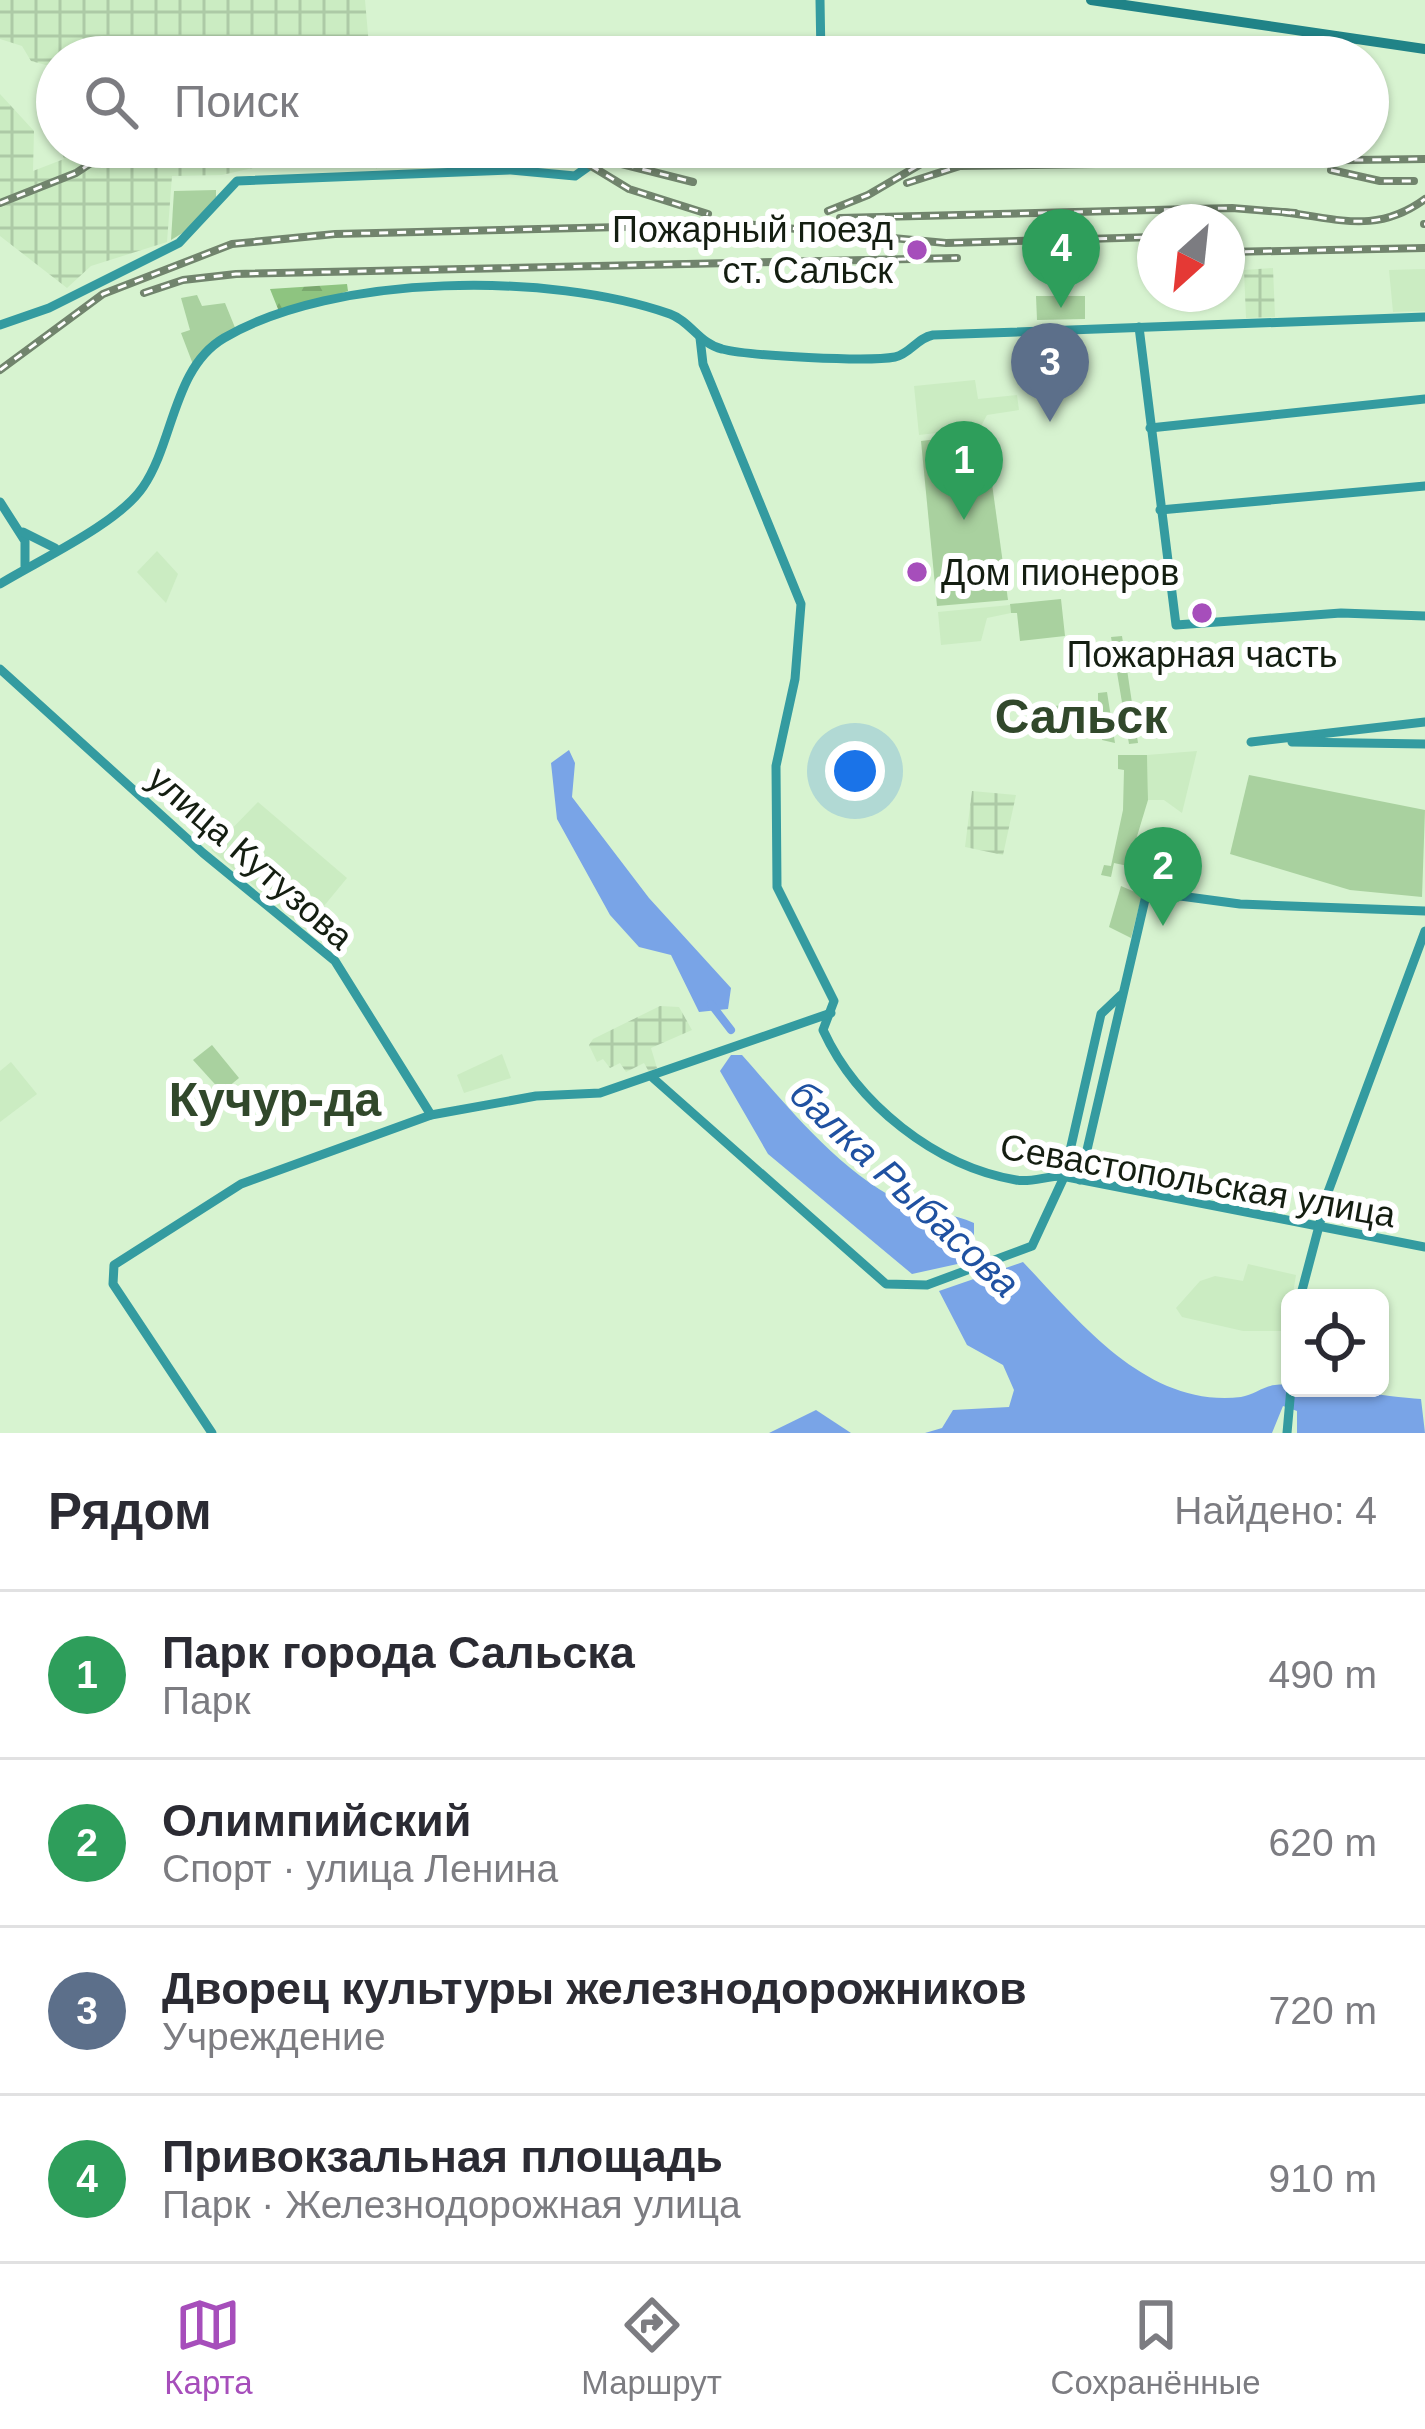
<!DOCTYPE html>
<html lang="ru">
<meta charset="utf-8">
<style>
body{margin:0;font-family:Helvetica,sans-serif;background:#f7f7f7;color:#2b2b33}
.controls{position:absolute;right:36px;bottom:36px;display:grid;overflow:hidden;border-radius:18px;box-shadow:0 3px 9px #0004}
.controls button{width:108px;height:108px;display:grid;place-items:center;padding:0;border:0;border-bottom:3px solid #e1e1e2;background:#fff;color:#2b2b33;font:60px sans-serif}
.compass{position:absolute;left:1137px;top:204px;width:108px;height:108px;border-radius:50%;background:#fff;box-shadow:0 3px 9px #0004;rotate:207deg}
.you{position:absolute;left:855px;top:771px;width:42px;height:42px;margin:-30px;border:9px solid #fff;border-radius:50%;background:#1a73e8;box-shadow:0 0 0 18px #1a73e833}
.badge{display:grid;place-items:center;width:78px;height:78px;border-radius:50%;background:#a64ebb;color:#fff;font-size:39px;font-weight:700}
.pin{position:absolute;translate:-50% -99px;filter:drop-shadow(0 3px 6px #0008)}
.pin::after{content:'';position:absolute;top:63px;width:42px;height:36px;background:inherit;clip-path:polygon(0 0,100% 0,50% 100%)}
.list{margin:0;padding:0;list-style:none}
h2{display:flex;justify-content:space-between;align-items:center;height:156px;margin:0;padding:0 48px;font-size:51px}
h2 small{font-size:39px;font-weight:400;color:#7c7c81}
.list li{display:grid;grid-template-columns:78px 1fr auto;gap:36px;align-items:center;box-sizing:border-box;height:168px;padding:0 48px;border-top:3px solid #e1e1e2}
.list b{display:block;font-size:45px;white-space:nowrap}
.list p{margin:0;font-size:39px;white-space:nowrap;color:#7c7c81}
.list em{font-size:39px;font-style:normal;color:#7c7c81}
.icon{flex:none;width:66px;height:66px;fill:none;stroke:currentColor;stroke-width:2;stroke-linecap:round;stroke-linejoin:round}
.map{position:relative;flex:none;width:1425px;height:1433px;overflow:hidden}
.search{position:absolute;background:#fff;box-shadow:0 3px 9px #0004;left:36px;right:36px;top:36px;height:132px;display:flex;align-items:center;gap:30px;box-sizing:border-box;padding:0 42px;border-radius:66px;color:#7c7c81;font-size:45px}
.sheet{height:828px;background:#fff}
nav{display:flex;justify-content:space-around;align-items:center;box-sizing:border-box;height:168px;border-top:3px solid #e1e1e2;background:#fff;font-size:33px;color:#7c7c81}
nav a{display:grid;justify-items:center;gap:6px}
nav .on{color:#a64ebb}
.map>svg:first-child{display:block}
.built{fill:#cbecc2}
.industrial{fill:url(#industrial-grid)}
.forest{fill:url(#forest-firs)}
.park{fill:#a9d19f}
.water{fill:#79a4e7}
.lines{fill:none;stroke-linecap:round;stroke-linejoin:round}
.river{stroke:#79a4e7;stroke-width:8}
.secondary{stroke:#349ba0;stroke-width:9}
.primary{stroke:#208387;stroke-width:10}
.rail-casing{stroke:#71846d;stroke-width:8}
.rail{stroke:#fff;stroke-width:3;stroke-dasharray:9;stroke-linecap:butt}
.poi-dot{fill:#a64ebb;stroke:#fff;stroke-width:4.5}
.labels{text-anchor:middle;stroke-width:12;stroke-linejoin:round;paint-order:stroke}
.poi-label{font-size:36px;fill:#141e11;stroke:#fff;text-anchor:end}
.street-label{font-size:36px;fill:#141e11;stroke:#fff}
.water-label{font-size:39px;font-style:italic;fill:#1f51a1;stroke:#fff}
.district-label{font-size:48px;font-weight:bold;fill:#31482b;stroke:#fff}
</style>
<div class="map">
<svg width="1425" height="1433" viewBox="0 0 1425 1433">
<defs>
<pattern id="industrial-grid" width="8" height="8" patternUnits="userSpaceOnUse" patternTransform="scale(3)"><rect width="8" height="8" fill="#cbecc2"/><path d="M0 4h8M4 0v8" fill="none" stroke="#adcaa6"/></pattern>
<pattern id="forest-firs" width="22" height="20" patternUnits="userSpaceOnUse" patternTransform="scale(3)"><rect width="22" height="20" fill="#8ec480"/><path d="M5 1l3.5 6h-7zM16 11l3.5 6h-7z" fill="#7aa86e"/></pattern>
</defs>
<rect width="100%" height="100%" fill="#d7f3d0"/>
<g class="built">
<path d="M1425,269V311L1393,312L1389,270Z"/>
<path d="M975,380L978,399L1017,395L1019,410L987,415L980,428L919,435L914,386Z"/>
<path d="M157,551L178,574L166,603L137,572Z"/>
<path d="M1010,605L1011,613L987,618L981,641L941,645L938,612Z"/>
<path d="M1197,751L1182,813L1164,800H1148L1147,755Z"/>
<path d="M258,802L347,878L305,929L211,850Z"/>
<path d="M502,1054L511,1078L464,1093L457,1075Z"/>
<path d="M11,1062L37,1094L0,1122V1071Z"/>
<path d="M1248,1264L1296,1275L1287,1331H1243L1182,1317L1176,1308L1200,1281L1215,1276L1243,1281Z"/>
</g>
<g class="industrial">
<path d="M0,0H365L370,57H57V68L31,61L22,46L0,39Z"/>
<path d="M0,94L34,131L33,171L64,159L60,147H376L377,169L370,163L257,167L222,175L172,176L167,242L91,266L67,288L0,236Z"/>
<path d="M1273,268L1275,317L1246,318L1244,270Z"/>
<path d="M972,791L1016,795L1003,855L965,847Z"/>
<path d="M660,1006L679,1007L692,1030L651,1048L657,1068L649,1072L644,1063L626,1072L620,1063L610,1068L603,1059L597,1062L589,1045L593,1039Z"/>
</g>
<path class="forest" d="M347,284L348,291L280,314L270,289Z"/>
<g class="park">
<path d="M216,190V197L189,229L171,240L174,191Z"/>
<path d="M197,295L202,306L225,303L236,330L194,367L181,333L190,330L181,298Z"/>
<path d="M1036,296H1085V319L1037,320Z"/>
<path d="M985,433L1008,600L937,606L921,441Z"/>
<path d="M1061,599L1065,636L1020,641L1017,613H1011L1010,604Z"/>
<path d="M1122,636L1138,743L1129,744L1111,637Z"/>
<path d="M1107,692L1115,743L1102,740L1103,731L1049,717L1043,707L1098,702V693Z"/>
<path d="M1118,755H1147L1148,800L1128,866L1114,863L1111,877L1101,875L1104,865L1111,866L1123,810L1124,770L1118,769Z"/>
<path d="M1249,775L1425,810L1422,897L1350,890L1230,854Z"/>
<path d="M1121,886L1142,895L1131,938L1109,927Z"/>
<path d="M212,1045L239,1078L222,1092L193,1060Z"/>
</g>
<g class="water">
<path d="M569,750L575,763L572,797L649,898L731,988L728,1009L699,1012L671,955L639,947L610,915L557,819L551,763Z"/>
<path d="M731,1055H742C789,1108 844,1178 911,1206C931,1214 953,1213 974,1223V1240L962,1263L912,1274L768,1154L720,1071Z"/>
<path d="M1023,1262C1081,1323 1147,1408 1241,1397C1253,1395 1264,1386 1275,1385C1305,1382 1383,1397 1421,1399L1425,1433H1297V1411L1283,1406L1272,1433H925L942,1428L953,1410L1009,1407L1014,1390L1003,1365L967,1345L939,1291Z"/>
<path d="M816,1410L851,1433H769Z"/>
</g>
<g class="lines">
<path class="river" d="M711,1004L731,1030"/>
<g class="secondary">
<path d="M820,0L821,57"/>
<path d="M734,147L806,153L819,147"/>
<path d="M0,325L49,308L179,243L237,181L511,170L575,176L589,166L598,147"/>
<path d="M1139,327L1176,625L1341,613L1425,616"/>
<path d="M700,338L703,364L801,604L795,679L776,766L777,887L834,1001L823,1030C857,1104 935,1166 1016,1180C1030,1183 1047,1176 1062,1176L1425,1247"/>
<path d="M1150,428L1425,399"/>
<path d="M0,502L25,541V566"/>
<path d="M1160,510L1425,486"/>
<path d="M23,532L55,548"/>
<path d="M0,584C39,560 118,524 143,487C174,442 173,368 224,338C335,273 551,272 670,314C690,321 700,344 722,349C749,356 868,362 895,357C910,354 917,338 933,335L1425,317"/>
<path d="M0,669L203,853L335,961L431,1115"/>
<path d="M1251,742L1425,722"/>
<path d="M1292,742L1425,744"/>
<path d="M1158,893L1240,904L1425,911"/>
<path d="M653,1078L886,1284L927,1285L1032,1246L1064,1177L1101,1014L1121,995"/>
<path d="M1080,1180L1147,891"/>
<path d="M1300,1298L1328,1192L1425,931"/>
<path d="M212,1433L113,1284L114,1265L241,1184L431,1115L536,1096L600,1093L831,1013"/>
<path d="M1287,1433L1291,1388"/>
</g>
<path class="primary" d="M1091,0L1425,49"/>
<defs>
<g id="rail">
<path d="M560,147L629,189L708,214"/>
<path d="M1040,147H1106"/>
<path d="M590,156L693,182"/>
<path d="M943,156L985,147"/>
<path d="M1331,170L1380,181H1414"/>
<path d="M907,183L960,166L1425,159"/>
<path d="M0,203L76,173L115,147"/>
<path d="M828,211L868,195L950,147"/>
<path d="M1282,212C1337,218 1376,235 1425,199"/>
<path d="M840,218L1232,208L1295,213"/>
<path d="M1424,224H1425"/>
<path d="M1227,252L1425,248"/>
<path d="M144,293L183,280L236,274L957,258"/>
<path d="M0,370L103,294L232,244L335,234L744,224L946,243L1155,237"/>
</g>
</defs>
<use href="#rail" class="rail-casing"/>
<use href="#rail" class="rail"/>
</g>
<g class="poi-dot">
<circle cx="917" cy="250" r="12"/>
<circle cx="917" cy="572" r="12"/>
<circle cx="1202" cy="613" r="12"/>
</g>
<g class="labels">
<g class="poi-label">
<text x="893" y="242">Пожарный поезд<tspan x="893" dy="41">ст. Сальск</tspan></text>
<text x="941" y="585" text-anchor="start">Дом пионеров</text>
<text x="1202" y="667" text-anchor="middle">Пожарная часть</text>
</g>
<g class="street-label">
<text transform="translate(251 857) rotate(41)" y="13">улица Кутузова</text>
<text transform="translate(1198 1180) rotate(10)" y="13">Севастопольская улица</text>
</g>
<g class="water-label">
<text transform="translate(905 1188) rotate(43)" y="14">балка Рыбасова</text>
</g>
<g class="district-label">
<text x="1081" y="733">Сальск</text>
<text x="275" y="1116">Кучур-да</text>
</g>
</g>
</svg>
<div class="controls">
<button><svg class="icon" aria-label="locate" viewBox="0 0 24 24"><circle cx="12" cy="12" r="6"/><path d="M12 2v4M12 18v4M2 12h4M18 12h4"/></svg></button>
</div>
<svg class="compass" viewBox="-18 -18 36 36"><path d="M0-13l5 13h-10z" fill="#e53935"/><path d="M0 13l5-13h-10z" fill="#7c7c81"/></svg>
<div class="you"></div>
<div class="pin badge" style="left:964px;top:520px;background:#2e9e5b">1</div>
<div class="pin badge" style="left:1163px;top:926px;background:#2e9e5b">2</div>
<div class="pin badge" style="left:1050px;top:422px;background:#5c6f8a">3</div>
<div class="pin badge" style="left:1061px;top:308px;background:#2e9e5b">4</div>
<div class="search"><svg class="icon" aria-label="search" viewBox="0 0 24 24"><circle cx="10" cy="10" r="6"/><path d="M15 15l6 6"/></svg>Поиск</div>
</div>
<section class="sheet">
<h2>Рядом<small>Найдено: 4</small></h2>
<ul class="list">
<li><span class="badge" style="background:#2e9e5b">1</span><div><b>Парк города Сальска</b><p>Парк</p></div><em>490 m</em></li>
<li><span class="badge" style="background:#2e9e5b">2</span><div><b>Олимпийский</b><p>Спорт · улица Ленина</p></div><em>620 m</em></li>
<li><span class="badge" style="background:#5c6f8a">3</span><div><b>Дворец культуры железнодорожников</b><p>Учреждение</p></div><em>720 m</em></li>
<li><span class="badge" style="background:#2e9e5b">4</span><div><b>Привокзальная площадь</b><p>Парк · Железнодорожная улица</p></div><em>910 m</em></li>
</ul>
</section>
<nav>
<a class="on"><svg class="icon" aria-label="map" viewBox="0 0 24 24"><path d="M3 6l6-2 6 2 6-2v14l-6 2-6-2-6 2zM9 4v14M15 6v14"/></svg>Карта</a>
<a><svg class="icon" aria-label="directions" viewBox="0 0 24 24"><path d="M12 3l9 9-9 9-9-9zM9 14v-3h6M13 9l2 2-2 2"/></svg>Маршрут</a>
<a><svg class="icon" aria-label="saved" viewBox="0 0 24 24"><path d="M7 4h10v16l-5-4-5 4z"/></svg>Сохранённые</a>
</nav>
